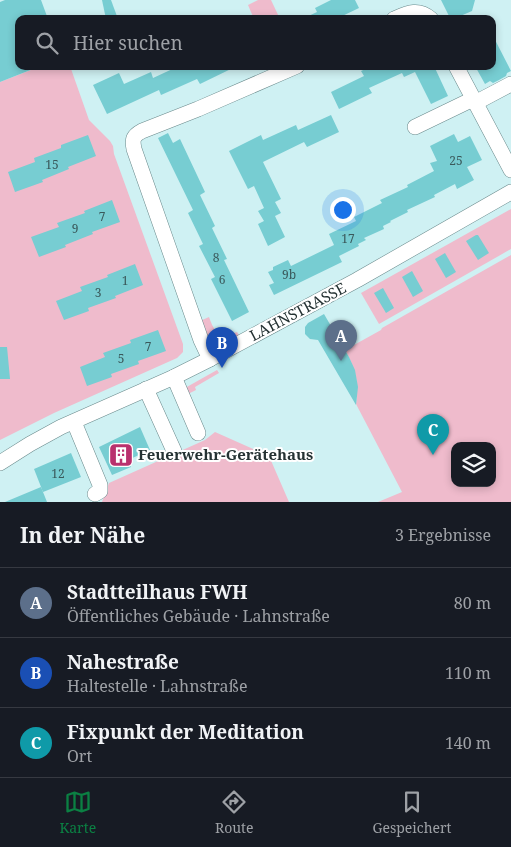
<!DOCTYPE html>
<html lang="de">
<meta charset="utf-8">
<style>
body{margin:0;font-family:"Noto Serif",serif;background:#242831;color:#f1f3f6}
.controls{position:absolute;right:15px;bottom:15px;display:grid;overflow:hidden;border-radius:10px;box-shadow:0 2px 8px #0003}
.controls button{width:45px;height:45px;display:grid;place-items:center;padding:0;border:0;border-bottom:1px solid #363941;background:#171b24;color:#f1f3f6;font:25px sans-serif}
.you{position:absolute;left:342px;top:209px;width:18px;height:18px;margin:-12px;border:4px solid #fff;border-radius:50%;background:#1a73e8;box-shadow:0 0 0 8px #1a73e833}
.badge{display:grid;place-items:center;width:32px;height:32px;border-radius:50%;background:#0b8043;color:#fff;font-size:16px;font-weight:700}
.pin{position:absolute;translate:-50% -41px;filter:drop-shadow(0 1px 2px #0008)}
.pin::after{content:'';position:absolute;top:26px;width:18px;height:15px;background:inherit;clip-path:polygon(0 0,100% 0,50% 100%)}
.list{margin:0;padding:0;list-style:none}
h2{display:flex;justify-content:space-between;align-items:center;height:65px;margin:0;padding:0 20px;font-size:21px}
h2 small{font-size:16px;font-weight:400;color:#9ea1a6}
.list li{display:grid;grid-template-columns:32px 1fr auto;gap:15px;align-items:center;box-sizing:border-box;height:70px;padding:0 20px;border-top:1px solid #363941}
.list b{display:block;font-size:19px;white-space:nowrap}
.list p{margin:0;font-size:16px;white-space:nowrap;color:#9ea1a6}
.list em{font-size:16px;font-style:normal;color:#9ea1a6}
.icon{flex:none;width:28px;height:28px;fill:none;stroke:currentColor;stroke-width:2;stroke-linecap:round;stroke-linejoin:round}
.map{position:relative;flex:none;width:511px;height:502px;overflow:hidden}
.search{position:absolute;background:#171b24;box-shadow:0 2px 8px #0003;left:15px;right:15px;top:15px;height:55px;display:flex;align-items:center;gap:12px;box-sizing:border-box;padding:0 18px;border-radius:10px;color:#9ea1a6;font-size:19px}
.sheet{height:275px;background:#171b24}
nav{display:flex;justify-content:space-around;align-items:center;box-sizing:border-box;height:70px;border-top:1px solid #363941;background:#171b24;font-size:14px;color:#9ea1a6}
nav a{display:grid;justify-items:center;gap:2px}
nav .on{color:#0b8043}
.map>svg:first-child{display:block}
.green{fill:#efbbcc;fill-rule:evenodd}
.building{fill:#77cdd2}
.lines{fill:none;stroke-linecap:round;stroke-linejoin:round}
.minor-casing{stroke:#69898b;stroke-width:16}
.minor{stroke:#fff;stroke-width:15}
.labels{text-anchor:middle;stroke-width:4;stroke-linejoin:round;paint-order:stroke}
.number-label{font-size:12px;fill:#3a595b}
.street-label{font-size:15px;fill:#253233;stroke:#fff}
.poi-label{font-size:15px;font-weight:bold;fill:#253233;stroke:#fff;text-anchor:start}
</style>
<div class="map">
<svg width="511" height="502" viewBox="0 0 511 502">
<rect width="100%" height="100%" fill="#cff1f3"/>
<g class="green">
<path d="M258,0H271L280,19H254L248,5Z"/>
<path d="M41,66H70L89,120L110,141L113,146L114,154L183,344V352L177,358L54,413L0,440V82Z"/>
<path d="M511,209V249L379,324L361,293Z"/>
<path d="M511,255V502H378L402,492L356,404C359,382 356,370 345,350L381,330L382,328ZM455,446H492V483H455Z"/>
<path d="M209,317C215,334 220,339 237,332L239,335C228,341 212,347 204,334C202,330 201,325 200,321Z"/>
<path d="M217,370L219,373L195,387L196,390L188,394L185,388Z"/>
<path d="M215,432L269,456L289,502H102L109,483L205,440Z"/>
</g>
<g class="building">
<path d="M5,0H41L48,19H19V66L38,67L0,82V2Z"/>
<path d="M102,0H111L118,19H106Z"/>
<path d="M331,0H355L359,8L336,19H302L317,12L315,8Z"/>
<path d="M441,0H475L472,11L458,17L454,16L450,18Z"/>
<path d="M492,34L511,71L507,73L506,76L499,80L493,83L490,81L485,84L475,66H492Z"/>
<path d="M179,66H237L200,84L197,79L161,95L159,90L107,114L93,85L119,73L124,84L151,72L153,78Z"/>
<path d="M372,66H434L448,96L431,104L415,72L404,77L402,73L369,88L372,93L339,109L331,92L364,76L361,71Z"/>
<path d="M331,115L339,132L307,147L304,142L263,162L281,199L275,202L281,213L275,216L285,237L268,246L258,224L264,221L258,211L264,208L254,186L248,189L229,151L261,135L263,140L296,125L298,130Z"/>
<path d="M168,133L173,143L180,139L205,192L200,195L215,226L212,228L227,259L224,260L249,312L232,321L211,279L215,277L199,246L203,244L188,213L193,210L158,138Z"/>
<path d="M454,134L458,142L470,136L482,160L467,167L474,180L457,189L455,184L434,195L435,197L407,210L408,212L390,221L391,222L383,226L384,229L364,238L366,240L358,244L359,246L339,256L342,262L274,295L269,285L274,283L268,272L273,270V267L288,260L291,266L334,245L329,234L356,221L354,217L382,203L380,200L408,187L407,185L434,171L430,163L437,161L430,146Z"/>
<path d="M88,135L96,156L68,167L69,169L42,180L43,182L15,192L8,172L35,162L34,158L61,148V145Z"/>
<path d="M112,200L120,222L92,232L93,234L65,245L66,247L39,257L31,237L59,227L57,223L85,213L84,211Z"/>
<path d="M476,235H478L489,253L478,260L466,241Z"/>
<path d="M445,253L456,272L446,278L435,259Z"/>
<path d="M135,264L143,285L115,296L116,298L88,308L89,311L64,320L56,301L82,291L80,287L108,277L107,275Z"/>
<path d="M412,271L423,291L413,297L402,277Z"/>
<path d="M383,288L394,308L386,313L374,293Z"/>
<path d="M324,314L349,357L355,370L358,387L356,405L318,340L310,339L305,334V327L308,323Z"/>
<path d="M158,330L166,351L138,361L139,364L111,374L112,377L87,386L80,367L105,357L103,353L131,343L130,340Z"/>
<path d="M0,347H7L10,379H0Z"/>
<path d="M140,427L150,450L128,460L131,467L112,475L99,447Z"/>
<path d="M71,453L81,477L43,492L34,469Z"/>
<path d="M41,487L47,502H5Z"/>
</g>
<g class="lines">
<defs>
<g id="minor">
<path d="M394,19C408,13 418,8 431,19"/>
<path d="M456,66L511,170"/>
<path d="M475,103L511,84"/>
<path d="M415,127L473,99"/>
<path d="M210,359L201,340L134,149C132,139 133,136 142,131L198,109L297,66"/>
<path d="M174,377L198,433"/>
<path d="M146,389L174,451"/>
<path d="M74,422L100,485V491L95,494"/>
<path d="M0,463L30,444L61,427L174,377L210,359L357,280L511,192"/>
</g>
</defs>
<use href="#minor" class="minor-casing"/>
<use href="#minor" class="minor"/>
</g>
<defs>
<symbol id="building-square" viewBox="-11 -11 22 22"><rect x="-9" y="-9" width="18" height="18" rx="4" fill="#b9316e" stroke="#fff"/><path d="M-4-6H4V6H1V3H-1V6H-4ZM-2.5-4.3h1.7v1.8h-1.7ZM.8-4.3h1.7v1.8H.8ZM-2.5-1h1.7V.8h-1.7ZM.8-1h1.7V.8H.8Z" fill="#fff"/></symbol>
</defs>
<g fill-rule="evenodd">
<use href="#building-square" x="107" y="441" width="28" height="28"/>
</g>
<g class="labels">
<g class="number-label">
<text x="456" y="165">25</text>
<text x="52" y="169">15</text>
<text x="102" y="221">7</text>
<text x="75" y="233">9</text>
<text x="348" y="243">17</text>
<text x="216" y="262">8</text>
<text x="289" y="279">9b</text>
<text x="222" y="284">6</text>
<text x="125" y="285">1</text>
<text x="98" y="297">3</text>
<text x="148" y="351">7</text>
<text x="121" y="363">5</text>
<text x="58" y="478">12</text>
</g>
<g class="street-label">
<text transform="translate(298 312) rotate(-28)" y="5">LAHNSTRASSE</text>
</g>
<g class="poi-label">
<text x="138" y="460">Feuerwehr-Gerätehaus</text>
</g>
</g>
</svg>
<div class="controls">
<button><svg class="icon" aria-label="layers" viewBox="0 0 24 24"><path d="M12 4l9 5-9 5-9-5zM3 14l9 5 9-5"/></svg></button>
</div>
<div class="you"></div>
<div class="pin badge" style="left:341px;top:361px;background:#5c6f8a">A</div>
<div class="pin badge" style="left:222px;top:368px;background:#1a4fb4">B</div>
<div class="pin badge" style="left:433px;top:455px;background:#0f9aa8">C</div>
<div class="search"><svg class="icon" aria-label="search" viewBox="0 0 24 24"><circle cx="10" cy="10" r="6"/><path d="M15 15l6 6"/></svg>Hier suchen</div>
</div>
<section class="sheet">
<h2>In der Nähe<small>3 Ergebnisse</small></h2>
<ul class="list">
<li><span class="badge" style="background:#5c6f8a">A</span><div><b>Stadtteilhaus FWH</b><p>Öffentliches Gebäude · Lahnstraße</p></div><em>80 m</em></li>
<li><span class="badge" style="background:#1a4fb4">B</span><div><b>Nahestraße</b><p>Haltestelle · Lahnstraße</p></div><em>110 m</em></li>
<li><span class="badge" style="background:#0f9aa8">C</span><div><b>Fixpunkt der Meditation</b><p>Ort</p></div><em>140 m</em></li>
</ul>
</section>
<nav>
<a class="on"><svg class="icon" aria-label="map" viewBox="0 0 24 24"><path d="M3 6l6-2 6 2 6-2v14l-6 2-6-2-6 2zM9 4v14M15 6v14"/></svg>Karte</a>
<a><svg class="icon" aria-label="directions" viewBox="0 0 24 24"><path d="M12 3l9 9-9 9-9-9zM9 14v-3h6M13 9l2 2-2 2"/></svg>Route</a>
<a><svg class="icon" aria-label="saved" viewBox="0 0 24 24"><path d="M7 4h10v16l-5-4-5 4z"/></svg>Gespeichert</a>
</nav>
